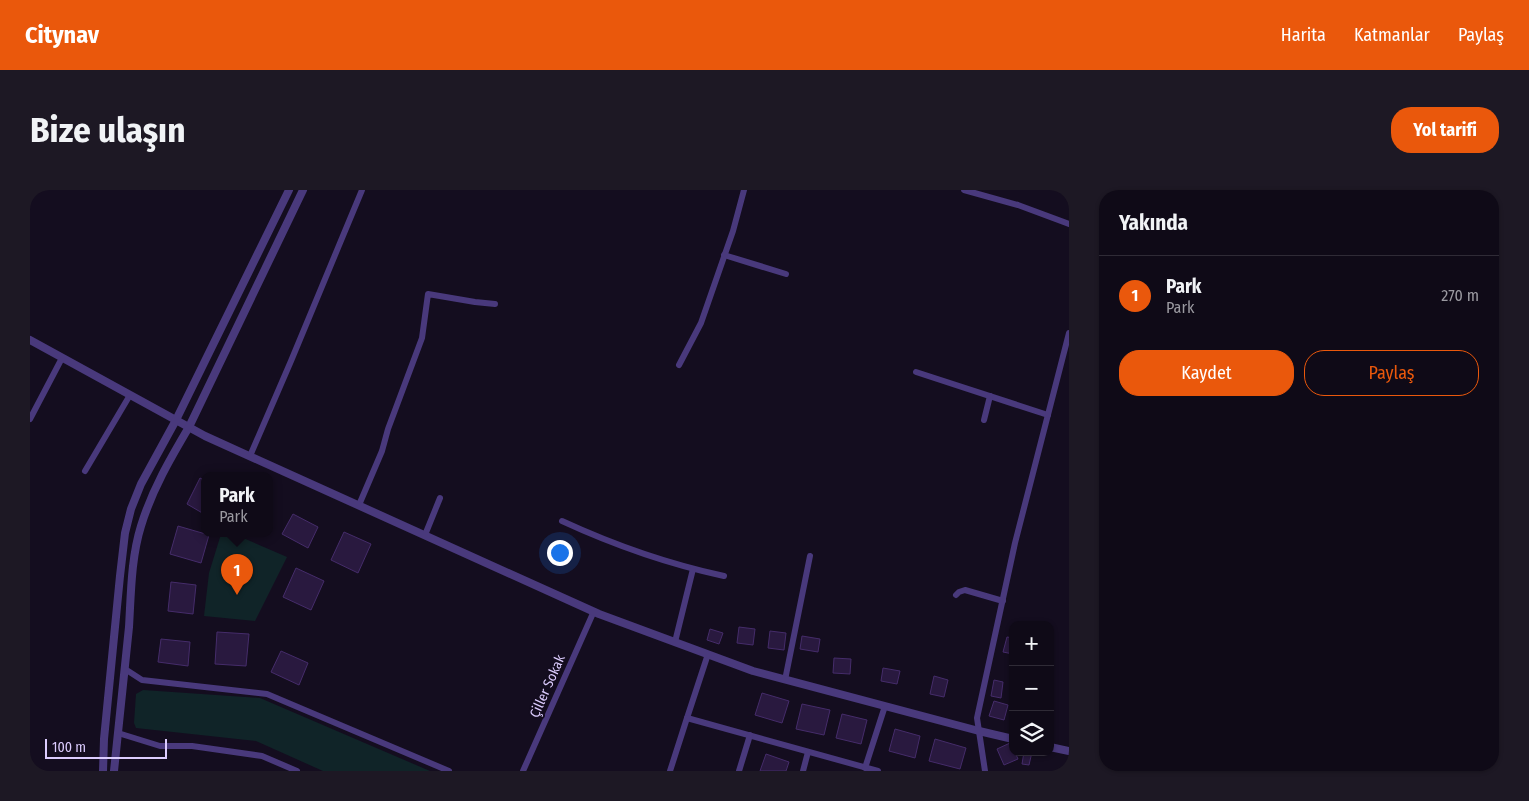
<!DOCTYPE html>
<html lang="tr">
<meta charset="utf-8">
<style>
body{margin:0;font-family:"Fira Sans Condensed",sans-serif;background:#1d1824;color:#f1f3f6}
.controls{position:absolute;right:15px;bottom:15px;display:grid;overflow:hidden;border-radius:10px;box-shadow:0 1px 4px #0004}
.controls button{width:45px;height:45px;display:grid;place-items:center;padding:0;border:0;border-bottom:1px solid #2f2b36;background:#0f0a17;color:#f1f3f6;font:25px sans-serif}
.scale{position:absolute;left:15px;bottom:12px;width:122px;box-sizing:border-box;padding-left:5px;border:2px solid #dcccfe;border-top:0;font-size:14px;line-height:18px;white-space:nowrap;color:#dcccfe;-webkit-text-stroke:4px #140d1f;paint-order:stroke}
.you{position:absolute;left:529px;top:362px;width:18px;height:18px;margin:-12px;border:4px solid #fff;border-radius:50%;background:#1a73e8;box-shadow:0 0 0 8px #1a73e833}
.badge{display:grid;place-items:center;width:32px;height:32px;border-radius:50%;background:#ea580c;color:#fff;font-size:16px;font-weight:700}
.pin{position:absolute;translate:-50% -41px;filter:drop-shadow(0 1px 2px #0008)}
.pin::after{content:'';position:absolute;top:26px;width:18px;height:15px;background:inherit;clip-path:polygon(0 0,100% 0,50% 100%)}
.popup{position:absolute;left:171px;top:282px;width:72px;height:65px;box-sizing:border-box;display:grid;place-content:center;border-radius:10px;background:#0f0a17;filter:drop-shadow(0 1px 4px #0005);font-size:16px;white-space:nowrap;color:#9b9aa1}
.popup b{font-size:19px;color:#f1f3f6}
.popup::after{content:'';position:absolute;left:50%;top:100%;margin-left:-10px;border:10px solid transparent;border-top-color:#0f0a17}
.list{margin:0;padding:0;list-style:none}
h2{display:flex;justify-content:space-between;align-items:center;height:65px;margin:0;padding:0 20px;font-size:21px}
h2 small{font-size:16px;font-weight:400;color:#9b9aa1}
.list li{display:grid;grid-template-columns:32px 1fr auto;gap:15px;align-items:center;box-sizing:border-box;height:80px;padding:0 20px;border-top:1px solid #2f2b36}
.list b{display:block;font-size:19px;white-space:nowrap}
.list p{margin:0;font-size:16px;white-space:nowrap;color:#9b9aa1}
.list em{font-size:16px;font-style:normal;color:#9b9aa1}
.actions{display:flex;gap:10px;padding:15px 20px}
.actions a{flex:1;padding:11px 0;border:1px solid #ea580c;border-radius:20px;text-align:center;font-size:18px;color:#ea580c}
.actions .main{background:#ea580c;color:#fff}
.icon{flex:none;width:28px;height:28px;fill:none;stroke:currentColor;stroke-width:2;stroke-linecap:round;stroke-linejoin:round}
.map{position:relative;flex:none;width:1039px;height:581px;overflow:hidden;border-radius:20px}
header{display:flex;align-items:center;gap:30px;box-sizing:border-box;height:70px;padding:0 25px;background:#ea580c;color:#fff}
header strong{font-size:24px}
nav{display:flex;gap:28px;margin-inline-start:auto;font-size:18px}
.intro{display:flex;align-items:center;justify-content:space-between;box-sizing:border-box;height:120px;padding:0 30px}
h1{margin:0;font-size:35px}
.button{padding:12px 22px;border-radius:20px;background:#ea580c;color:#fff;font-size:18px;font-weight:700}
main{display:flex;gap:30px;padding:0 30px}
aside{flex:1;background:#0f0a17;border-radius:20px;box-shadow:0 1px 4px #0004}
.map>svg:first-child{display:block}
.green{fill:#102428}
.building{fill:#29193f;stroke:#452c6a}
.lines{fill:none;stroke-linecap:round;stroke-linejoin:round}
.minor{stroke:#49397c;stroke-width:6}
.tertiary{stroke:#49397c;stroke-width:8}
.labels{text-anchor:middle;stroke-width:4;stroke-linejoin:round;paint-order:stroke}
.street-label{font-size:14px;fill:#dcccfe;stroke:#140d1f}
</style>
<header>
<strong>Citynav</strong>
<nav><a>Harita</a><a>Katmanlar</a><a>Paylaş</a></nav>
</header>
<div class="intro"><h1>Bize ulaşın</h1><a class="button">Yol tarifi</a></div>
<main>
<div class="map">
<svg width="1039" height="581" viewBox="0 0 1039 581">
<rect width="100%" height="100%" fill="#140d1f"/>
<g class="green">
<path d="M191,344H204L257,367L225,431L174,426L179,383Z"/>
<path d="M113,500L230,508L400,581H293L226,551L106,538L104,533L106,504Z"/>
</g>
<g class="building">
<path d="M170,288L174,290V324L157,314Z"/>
<path d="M263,324L288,337L278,358L252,344Z"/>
<path d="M148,336L179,345L171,373L140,364Z"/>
<path d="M314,342L341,354L328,383L301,370Z"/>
<path d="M266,378L294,391L281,420L253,407Z"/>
<path d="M141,392L166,395L163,424L138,421Z"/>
<path d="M709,437L725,439L723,455L707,453Z"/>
<path d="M680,439L693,443L689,454L677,450Z"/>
<path d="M740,441L756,443L754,460L738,458Z"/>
<path d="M187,442L219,444L216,476L185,474Z"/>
<path d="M772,446L790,449L788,462L770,459Z"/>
<path d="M977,447L983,448V464L973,462Z"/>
<path d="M131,449L160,452L158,476L128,472Z"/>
<path d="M251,461L278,473L269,495L241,482Z"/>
<path d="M804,468L821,469L820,484L803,483Z"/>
<path d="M853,478L870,481L867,494L851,491Z"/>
<path d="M904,486L918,490L914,507L900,504Z"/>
<path d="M964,490L973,492L971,508L961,506Z"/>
<path d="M732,503L759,511L752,533L725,525Z"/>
<path d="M964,511L978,515L974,530L959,526Z"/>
<path d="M772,514L800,520L794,545L766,539Z"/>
<path d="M812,524L837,530L831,554L806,548Z"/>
<path d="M865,539L890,546L885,568L859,561Z"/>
<path d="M905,549L936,558L930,579L899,571Z"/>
<path d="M980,553L983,558V562H985L988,569L974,575L967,559Z"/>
<path d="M994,562H1002L999,575L992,574Z"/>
<path d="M736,564L759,572L756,581H730Z"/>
</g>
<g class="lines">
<g class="minor">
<path d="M934,0L988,15L1039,34"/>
<path d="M694,65L756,84"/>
<path d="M649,175L671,133L703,41L714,0"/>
<path d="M886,182L1018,225"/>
<path d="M0,229L32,168"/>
<path d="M954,230L960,206"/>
<path d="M220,266L261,171L332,0"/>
<path d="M55,281L100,205"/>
<path d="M329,315L352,261L358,239L392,148L398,104L445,112L465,114"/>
<path d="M532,331C584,355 638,374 694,386"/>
<path d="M395,345L410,308"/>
<path d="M926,405L929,402L935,400L973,411"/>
<path d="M645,452L663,379"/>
<path d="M678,464L657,528L848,581"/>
<path d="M95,479L112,490L237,504L419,581"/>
<path d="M755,490L780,366"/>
<path d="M88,543L130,556H162L232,566L267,581"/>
<path d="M835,578L855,516"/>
<path d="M493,581L564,421"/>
<path d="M640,581L657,528"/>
<path d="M709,581L720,545"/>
<path d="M773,581L778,562"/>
<path d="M955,581L947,528L985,353L1039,143"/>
</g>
<g class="tertiary">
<path d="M0,150L175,246L569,424L723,481L949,541L983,549"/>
<path d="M1020,557L1039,561"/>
<path d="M73,581L74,549L90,386L95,343L101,319L111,294L146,230L259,0"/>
<path d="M84,581C89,533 94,485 99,437C101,404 101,368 111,336C122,300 140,269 159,237L273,0"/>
</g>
</g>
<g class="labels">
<g class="street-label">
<text transform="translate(517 496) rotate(-66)" y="5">Çiller Sokak</text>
</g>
</g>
</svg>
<div class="controls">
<button>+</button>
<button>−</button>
<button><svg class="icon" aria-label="layers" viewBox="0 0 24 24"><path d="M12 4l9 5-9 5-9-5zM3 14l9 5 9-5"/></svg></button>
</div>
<div class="scale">100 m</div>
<div class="you"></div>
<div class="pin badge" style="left:207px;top:405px">1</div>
<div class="popup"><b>Park</b>Park</div>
</div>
<aside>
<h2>Yakında<small></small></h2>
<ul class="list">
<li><span class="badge">1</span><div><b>Park</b><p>Park</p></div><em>270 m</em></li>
</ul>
<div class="actions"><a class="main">Kaydet</a><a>Paylaş</a></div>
</aside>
</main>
